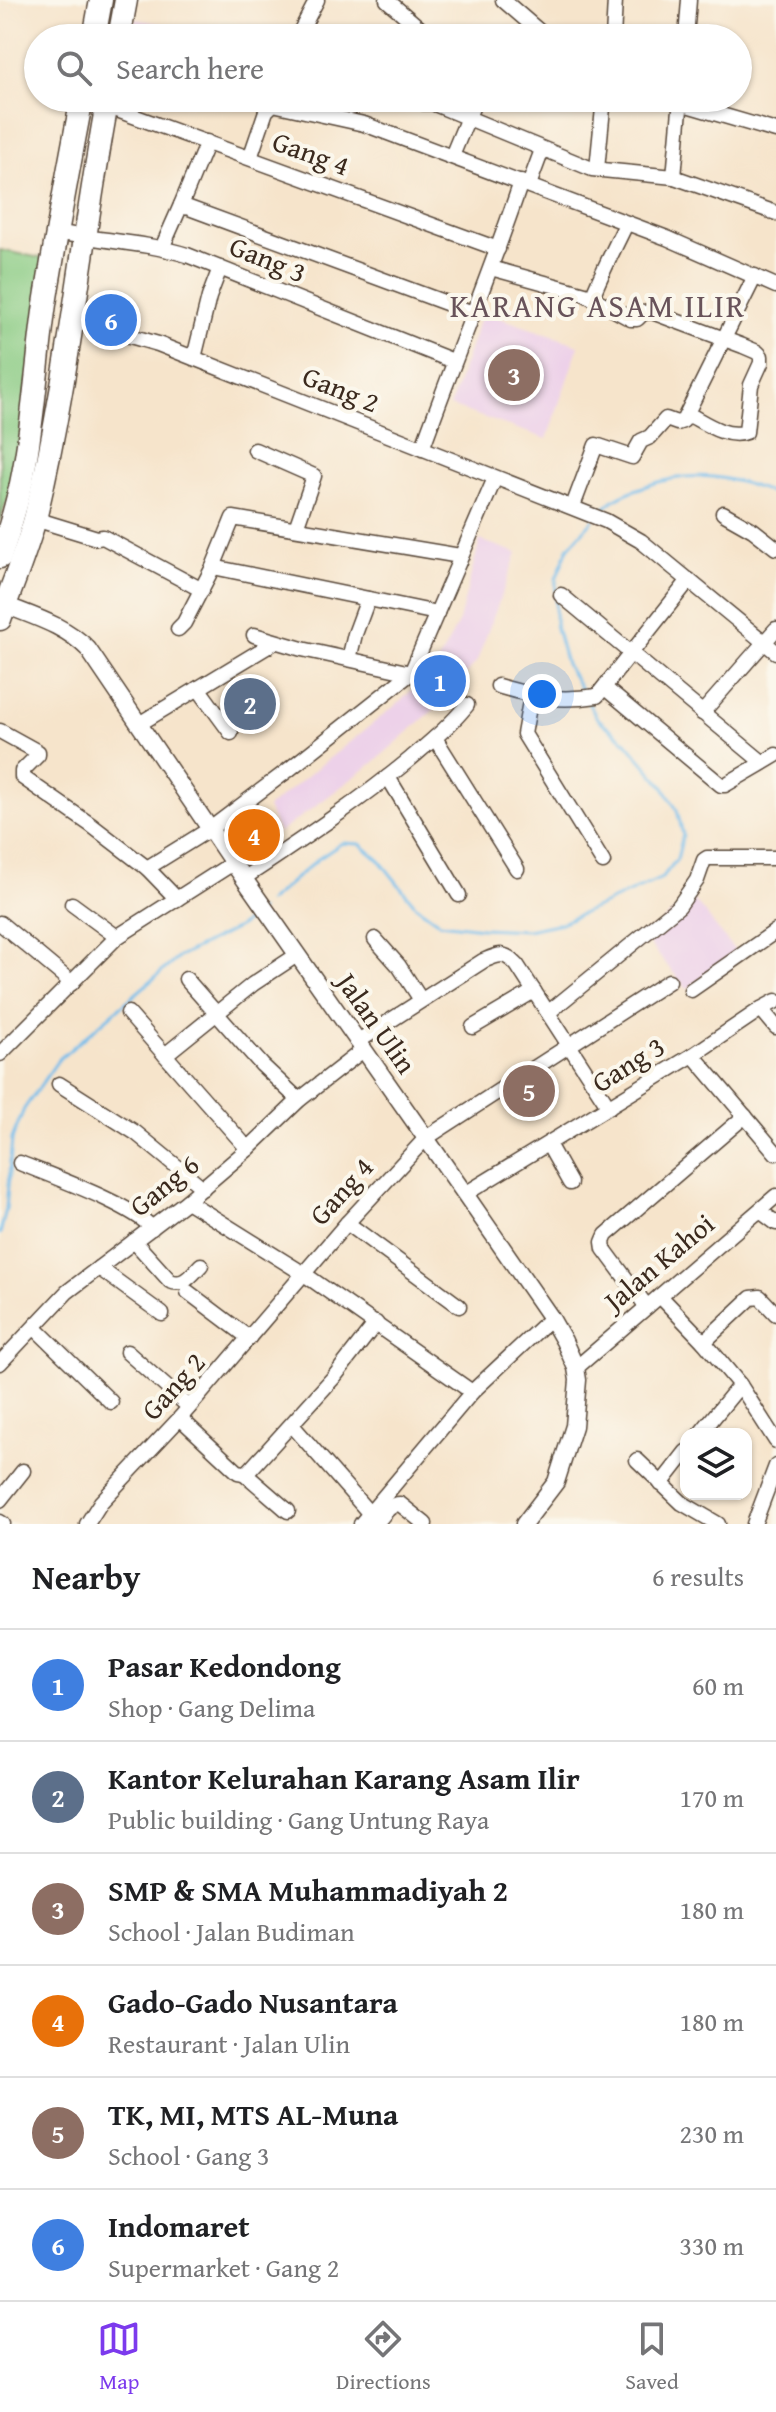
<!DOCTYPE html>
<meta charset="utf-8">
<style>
body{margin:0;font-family:"Gentium Book Plus",serif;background:#f2f2f2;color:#202124}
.controls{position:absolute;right:24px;bottom:24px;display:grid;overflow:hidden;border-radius:16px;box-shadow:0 2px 6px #0004}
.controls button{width:72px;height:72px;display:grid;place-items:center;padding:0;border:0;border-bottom:2px solid #e0e0e0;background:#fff;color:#202124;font:40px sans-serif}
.you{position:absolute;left:542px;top:694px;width:28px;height:28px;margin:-20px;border:6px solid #fff;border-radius:50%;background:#1a73e8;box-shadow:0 0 0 12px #1a73e833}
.badge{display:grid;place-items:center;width:52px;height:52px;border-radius:50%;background:#7c3aed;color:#fff;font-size:26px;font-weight:700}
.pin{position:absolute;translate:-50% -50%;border:4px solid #fff;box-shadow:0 2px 8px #0006}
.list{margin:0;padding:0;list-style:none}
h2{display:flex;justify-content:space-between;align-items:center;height:104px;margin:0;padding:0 32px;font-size:34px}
h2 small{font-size:26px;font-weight:400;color:#757577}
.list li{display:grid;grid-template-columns:52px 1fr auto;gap:24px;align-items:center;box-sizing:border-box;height:112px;padding:0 32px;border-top:2px solid #e0e0e0}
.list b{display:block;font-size:30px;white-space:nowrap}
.list p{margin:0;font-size:26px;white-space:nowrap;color:#757577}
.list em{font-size:26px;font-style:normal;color:#757577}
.icon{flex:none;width:44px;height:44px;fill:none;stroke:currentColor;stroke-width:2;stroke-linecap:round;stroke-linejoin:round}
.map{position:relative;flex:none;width:776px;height:1524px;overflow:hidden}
.search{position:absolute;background:#fff;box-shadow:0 2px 6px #0004;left:24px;right:24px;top:24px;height:88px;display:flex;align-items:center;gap:20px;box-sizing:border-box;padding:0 28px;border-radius:44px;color:#757577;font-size:30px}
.sheet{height:776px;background:#fff}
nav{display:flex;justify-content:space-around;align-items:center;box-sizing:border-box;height:112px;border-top:2px solid #e0e0e0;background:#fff;font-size:22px;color:#757577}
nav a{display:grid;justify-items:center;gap:4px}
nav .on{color:#7c3aed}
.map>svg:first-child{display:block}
.built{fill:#edd1e9}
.green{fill:#88ca82;stroke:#627a50;stroke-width:2}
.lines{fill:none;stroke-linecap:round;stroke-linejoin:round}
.stream{stroke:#72bceb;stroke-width:3}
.minor-casing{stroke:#574638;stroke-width:17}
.tertiary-casing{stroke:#574638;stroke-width:19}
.trunk-casing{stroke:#574638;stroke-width:25}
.minor{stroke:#fff;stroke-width:14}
.tertiary{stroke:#fff;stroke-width:16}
.trunk{stroke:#fff;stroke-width:22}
.labels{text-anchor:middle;stroke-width:8;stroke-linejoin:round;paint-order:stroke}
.street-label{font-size:28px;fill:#3b2a1e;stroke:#fbf7ec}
.quarter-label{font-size:32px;letter-spacing:2px;fill:#68535a;stroke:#fbf7ec}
</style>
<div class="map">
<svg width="776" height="1524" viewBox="0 0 776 1524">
<rect width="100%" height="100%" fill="#fbf7ec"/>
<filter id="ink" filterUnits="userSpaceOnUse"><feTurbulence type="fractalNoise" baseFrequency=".0125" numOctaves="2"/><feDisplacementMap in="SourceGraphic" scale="16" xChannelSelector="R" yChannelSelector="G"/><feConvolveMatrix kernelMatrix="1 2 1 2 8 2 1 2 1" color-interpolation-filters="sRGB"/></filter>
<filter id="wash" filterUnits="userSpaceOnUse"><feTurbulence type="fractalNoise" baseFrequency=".006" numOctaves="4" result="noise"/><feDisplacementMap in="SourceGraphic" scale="32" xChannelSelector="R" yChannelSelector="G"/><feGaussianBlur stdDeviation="1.8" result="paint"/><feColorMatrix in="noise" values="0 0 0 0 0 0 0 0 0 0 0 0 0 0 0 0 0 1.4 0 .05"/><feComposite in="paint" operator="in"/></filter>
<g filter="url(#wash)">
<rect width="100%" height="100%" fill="#f6e4cb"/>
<g class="built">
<path d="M136,19L233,38H132Z"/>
<path d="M482,312L579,345L547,439L450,406Z"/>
<path d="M480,540L517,553L477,661L446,699L373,763L279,833L267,808L401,701L437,664L459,621Z"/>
<path d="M691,896L736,952L687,989L644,938Z"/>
</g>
<path class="green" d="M0,250L46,259L14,479L0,521Z"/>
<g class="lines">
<g class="stream">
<path d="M601,512C614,497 624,494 643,487C692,469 729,475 776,495"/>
<path d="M582,691L566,664L555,624L556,579L568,548L593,520"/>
<path d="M268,902L318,859L342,843L360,844L380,861L415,905L440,923L482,928L527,930L561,923L662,878L677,859L683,835L677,810L663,786L626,742L597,718L587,701"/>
<path d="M0,1234L6,1209L12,1139L24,1109L58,1060L179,957L239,927L260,910"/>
</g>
</g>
</g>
<g filter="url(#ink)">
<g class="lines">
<defs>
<g id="minor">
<path d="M387,0L431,38"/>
<path d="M503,0L547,38"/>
<path d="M297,38L317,0"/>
<path d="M613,38L615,0"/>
<path d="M686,38L689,0"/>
<path d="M411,98L423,103H432L592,169L674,177L681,98"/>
<path d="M680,103L776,131"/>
<path d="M106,106L498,249"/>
<path d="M452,156L476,98"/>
<path d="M250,158L266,111L273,104L364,124L667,238L776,286"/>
<path d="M597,169L604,98"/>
<path d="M674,177L776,213"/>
<path d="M529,185L542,150"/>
<path d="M181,205L207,142"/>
<path d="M57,232C100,241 145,242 187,255L453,361"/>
<path d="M162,248L181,205L473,313"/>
<path d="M491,268L585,294L631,319H637L643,313L652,312L743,346L757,352L761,356V363L751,385L746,432C726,439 705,423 688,414"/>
<path d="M592,297C602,272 614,249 626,224"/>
<path d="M71,319L158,344L606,521L641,541L776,652"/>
<path d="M194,358L209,297L220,268"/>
<path d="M422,449C454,360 491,272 521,182"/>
<path d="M255,450L314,476L296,528"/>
<path d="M573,506L596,445L632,457L641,441L650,437L666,419L677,423L683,421L755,276"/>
<path d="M723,513L753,530L776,548"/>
<path d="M35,519L97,538L103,537L202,590"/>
<path d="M213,567L437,613"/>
<path d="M561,595L762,762"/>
<path d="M178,629L184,623L213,567L233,518L460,556"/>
<path d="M254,635L302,649L411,673"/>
<path d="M349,659L355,634L368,599"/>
<path d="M498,686C536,697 557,702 597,696L689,580"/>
<path d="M198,688L231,733"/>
<path d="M605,688L721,785H725L776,755"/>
<path d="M531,696L524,734L603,862"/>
<path d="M702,713L776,629"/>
<path d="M139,724L275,642"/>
<path d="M0,731L38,752V755L22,771V777L91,825L147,868L177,899"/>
<path d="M435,738L517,869"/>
<path d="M388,777L459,895"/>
<path d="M147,868L210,829L287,771L411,673L495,478"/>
<path d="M244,878C301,840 357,803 409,760C430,742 450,726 467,705"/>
<path d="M72,904L117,937"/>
<path d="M0,923L72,983"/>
<path d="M375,939L399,966L421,1000"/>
<path d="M186,979L262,1065L299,1100"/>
<path d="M691,990L776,931"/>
<path d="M761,1009L776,1027"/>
<path d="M549,1012L679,906L697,880L704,860L707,858H776"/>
<path d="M128,1013L248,1149"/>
<path d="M473,1027L534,991"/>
<path d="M357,1042L483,961C499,954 504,951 517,965L609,1107"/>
<path d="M0,1054L117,937L233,863"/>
<path d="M165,1055L253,984L297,955"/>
<path d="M693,1055L776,1153"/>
<path d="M59,1084L136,1133L203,1188"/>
<path d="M548,1144L570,1183"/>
<path d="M20,1163C51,1176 133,1205 152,1228"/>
<path d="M465,1194L693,1055L761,1009L776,1001"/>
<path d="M187,1201L304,1274L472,1392"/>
<path d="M760,1211L776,1223"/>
<path d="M347,1223L459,1306"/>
<path d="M134,1241L170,1281C184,1287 191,1275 201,1265"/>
<path d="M99,1268L162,1314"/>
<path d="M188,1292L249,1338"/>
<path d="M660,1296L704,1342L740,1385L776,1441"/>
<path d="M647,1307L604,1249L603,1242L606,1235L745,1116"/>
<path d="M35,1328L111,1402"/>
<path d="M704,1342L751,1298L760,1297L776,1314"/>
<path d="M127,1352L189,1407"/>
<path d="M0,1363L67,1292L187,1201L248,1149L299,1100L363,1050"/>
<path d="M576,1368L776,1196"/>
<path d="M180,1418L238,1472L244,1473L248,1472L334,1377L376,1323"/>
<path d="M292,1425L377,1522C384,1515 389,1504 400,1504L425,1524"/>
<path d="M700,1434L740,1385"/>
<path d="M637,1460L682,1503L718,1524"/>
<path d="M244,1473L288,1511"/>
<path d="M661,1484L686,1452"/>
<path d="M0,1500L23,1471"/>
<path d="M0,1522L3,1524"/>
<path d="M87,1524L101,1502L180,1418L347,1223L426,1138L669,981"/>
<path d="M361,1524L472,1392L551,1318"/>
<path d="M754,1524L776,1466"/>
</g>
<path id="tertiary" d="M5,605C35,617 66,626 88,649L233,863L465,1194L551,1318L564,1341L576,1368L578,1380L574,1426L556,1482L524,1524"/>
<g id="trunk">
<path d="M94,38L101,0"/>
<path d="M119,38L126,0"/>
<path d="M0,557C9,530 18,502 23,474C34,418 37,360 45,304C56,235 69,166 82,98"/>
<path d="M0,619C12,585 27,550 36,515C69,378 82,236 108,98"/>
</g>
</defs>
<use href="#minor" class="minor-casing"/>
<use href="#tertiary" class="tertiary-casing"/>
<use href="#trunk" class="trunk-casing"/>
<use href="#minor" class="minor"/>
<use href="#tertiary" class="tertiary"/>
<use href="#trunk" class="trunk"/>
</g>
</g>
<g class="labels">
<g class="street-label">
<text transform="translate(311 153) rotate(20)" y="10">Gang 4</text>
<text transform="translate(268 259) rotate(22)" y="10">Gang 3</text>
<text transform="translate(341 389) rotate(22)" y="10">Gang 2</text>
<text transform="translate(377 1023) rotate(55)" y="10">Jalan Ulin</text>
<text transform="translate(628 1064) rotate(-32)" y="10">Gang 3</text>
<text transform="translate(164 1185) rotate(-39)" y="10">Gang 6</text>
<text transform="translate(341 1191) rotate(-48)" y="10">Gang 4</text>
<text transform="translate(659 1262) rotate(-40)" y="10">Jalan Kahoi</text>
<text transform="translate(173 1386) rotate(-48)" y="10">Gang 2</text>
</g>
<g class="quarter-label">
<text x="598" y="317">KARANG ASAM ILIR</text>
</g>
</g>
</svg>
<div class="controls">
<button><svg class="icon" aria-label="layers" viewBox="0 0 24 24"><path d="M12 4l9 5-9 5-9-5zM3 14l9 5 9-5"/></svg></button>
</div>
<div class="you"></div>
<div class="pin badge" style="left:440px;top:681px;background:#3f7fe0">1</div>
<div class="pin badge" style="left:250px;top:704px;background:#5c6f8a">2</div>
<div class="pin badge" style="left:514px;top:375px;background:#8d6e63">3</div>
<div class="pin badge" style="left:254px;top:835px;background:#e8710a">4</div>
<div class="pin badge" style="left:529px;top:1091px;background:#8d6e63">5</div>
<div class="pin badge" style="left:111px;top:320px;background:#3f7fe0">6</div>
<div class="search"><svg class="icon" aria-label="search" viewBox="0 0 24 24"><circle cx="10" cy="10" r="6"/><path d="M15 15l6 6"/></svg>Search here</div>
</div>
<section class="sheet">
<h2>Nearby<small>6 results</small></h2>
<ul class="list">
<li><span class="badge" style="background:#3f7fe0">1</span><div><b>Pasar Kedondong</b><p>Shop · Gang Delima</p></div><em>60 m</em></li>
<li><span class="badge" style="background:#5c6f8a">2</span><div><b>Kantor Kelurahan Karang Asam Ilir</b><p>Public building · Gang Untung Raya</p></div><em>170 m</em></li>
<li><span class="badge" style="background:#8d6e63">3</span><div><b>SMP &amp; SMA Muhammadiyah 2</b><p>School · Jalan Budiman</p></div><em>180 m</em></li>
<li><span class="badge" style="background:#e8710a">4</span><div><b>Gado-Gado Nusantara</b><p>Restaurant · Jalan Ulin</p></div><em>180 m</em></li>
<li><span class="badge" style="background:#8d6e63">5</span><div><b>TK, MI, MTS AL-Muna</b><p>School · Gang 3</p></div><em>230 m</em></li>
<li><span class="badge" style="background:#3f7fe0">6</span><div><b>Indomaret</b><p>Supermarket · Gang 2</p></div><em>330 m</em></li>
</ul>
</section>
<nav>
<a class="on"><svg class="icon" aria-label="map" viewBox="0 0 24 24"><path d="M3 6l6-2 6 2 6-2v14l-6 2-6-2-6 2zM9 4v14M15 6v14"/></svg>Map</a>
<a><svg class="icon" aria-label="directions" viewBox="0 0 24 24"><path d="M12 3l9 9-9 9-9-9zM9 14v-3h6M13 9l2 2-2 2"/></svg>Directions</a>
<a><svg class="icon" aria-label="saved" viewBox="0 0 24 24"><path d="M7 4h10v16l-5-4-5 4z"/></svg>Saved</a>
</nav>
